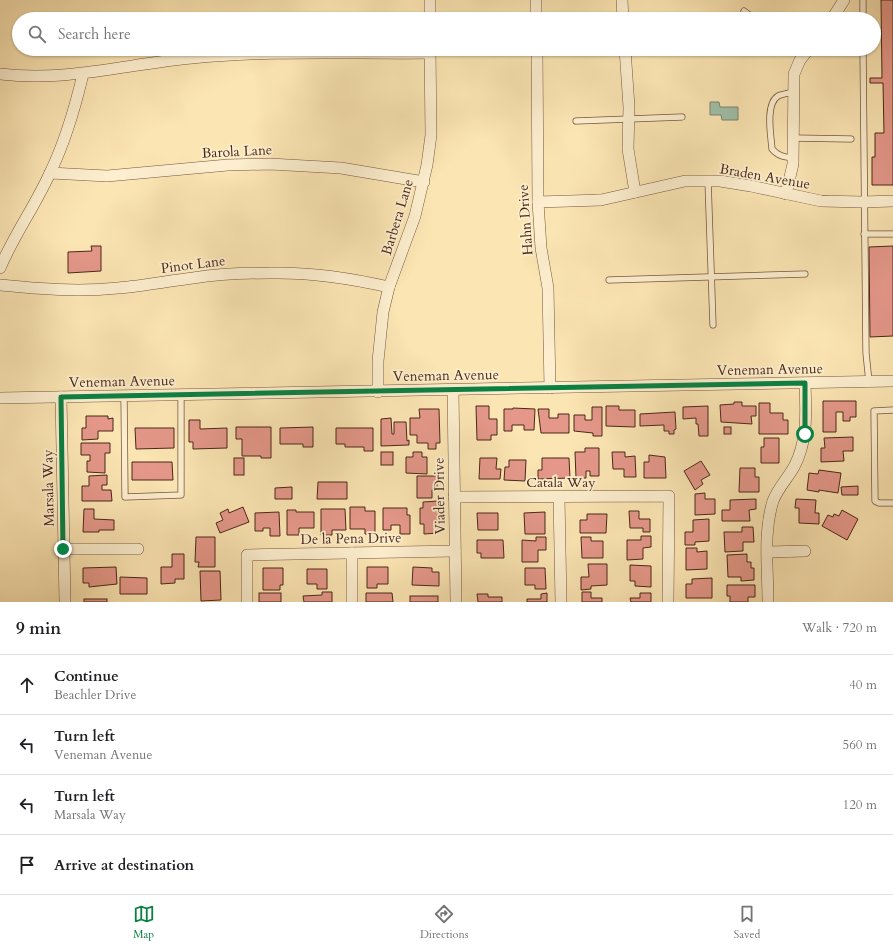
<!DOCTYPE html>
<meta charset="utf-8">
<style>
body{margin:0;font-family:Cardo,serif;background:#f6f6f6;color:#202124}
.stop{position:absolute;width:12px;height:12px;margin:-9px;border:3px solid #0b8043;border-radius:50%;background:#fff}
.stop.end{background:#0b8043;border-color:#fff;box-shadow:0 1px 4px #0008}
.list{margin:0;padding:0;list-style:none}
h2{display:flex;justify-content:space-between;align-items:center;height:52px;margin:0;padding:0 16px;font-size:17px}
h2 small{font-size:13px;font-weight:400;color:#757577}
.list li{display:grid;grid-template-columns:26px 1fr auto;gap:12px;align-items:center;box-sizing:border-box;height:60px;padding:0 16px;border-top:1px solid #e0e0e0}
.list b{display:block;font-size:15px;white-space:nowrap}
.list p{margin:0;font-size:13px;white-space:nowrap;color:#757577}
.list em{font-size:13px;font-style:normal;color:#757577}
.icon{flex:none;width:22px;height:22px;fill:none;stroke:currentColor;stroke-width:2;stroke-linecap:round;stroke-linejoin:round}
.map{position:relative;flex:none;width:893px;height:602px;overflow:hidden}
.search{position:absolute;background:#fff;box-shadow:0 1px 3px #0004;left:12px;right:12px;top:12px;height:44px;display:flex;align-items:center;gap:10px;box-sizing:border-box;padding:0 14px;border-radius:22px;color:#757577;font-size:15px}
.sheet{height:292px;background:#fff}
nav{display:flex;justify-content:space-around;align-items:center;box-sizing:border-box;height:56px;border-top:1px solid #e0e0e0;background:#fff;font-size:11px;color:#757577}
nav a{display:grid;justify-items:center;gap:2px}
nav .on{color:#0b8043}
.map>svg:first-child{display:block}
.water{fill:#9fbfa9;stroke:#7d826f}
.building{fill:#e5988a;stroke:#4b2718}
.lines{fill:none;stroke-linecap:round;stroke-linejoin:round}
.lane-casing{stroke:#77563f;stroke-width:7}
.street-casing{stroke:#77563f;stroke-width:12}
.lane{stroke:#fceece;stroke-width:5.5}
.street{stroke:#fceece;stroke-width:11}
.route{stroke:#0b8043;stroke-width:5}
.labels{text-anchor:middle;stroke-width:3.5;stroke-linejoin:round;paint-order:stroke}
.street-label{font-size:14px;fill:#4b2718;stroke:#fceece}
</style>
<div class="map">
<svg width="893" height="602" viewBox="0 0 893 602">
<rect width="100%" height="100%" fill="#fbe5b3"/>
<filter id="stains"><feTurbulence type="fractalNoise" baseFrequency=".005" numOctaves="4"/><feColorMatrix values="0 0 0 0 .2 0 0 0 0 .09 0 0 0 0 .02 0 0 0 .5 -.17"/></filter>
<radialGradient id="worn" r=".72"><stop offset=".6" stop-color="#630" stop-opacity="0"/><stop offset="1" stop-color="#630" stop-opacity=".3"/></radialGradient>
<path class="water" d="M710,102H719L720,107H738V120H722L721,115H710Z"/>
<g class="building">
<path d="M881,0H893V185H872V157H875V133H884L883,83H870V78H882Z"/>
<path d="M91,246H101V271L68,273V252L92,251Z"/>
<path d="M893,246V336L870,337L869,247Z"/>
<path d="M823,401H856V417H850V421H843V412H836V432H823Z"/>
<path d="M734,402H742V406H756V416H751L752,424L721,422L720,405L734,404Z"/>
<path d="M759,403H770V413H783V420H788V434H759Z"/>
<path d="M476,406H489V419H497V435H491V440H477Z"/>
<path d="M606,406H619V410H635V427L606,426Z"/>
<path d="M708,406V436H699L698,424H696V418L683,419V407Z"/>
<path d="M592,407H602V436H593V433L574,431V415H585V420H592Z"/>
<path d="M513,408L535,409L534,430H524V425H512V431H504V409H513Z"/>
<path d="M419,409H439L440,443H436V449H428V443H417V435H410V418H420Z"/>
<path d="M538,409H549V418H558V414H569V433H541Z"/>
<path d="M675,412L676,429L674,430V434H669V431H664V425L640,426V414Z"/>
<path d="M86,416H108V419L113,418V431H98V439L82,440V428H86Z"/>
<path d="M391,418L392,434H394V422H406L407,441L409,440V445L381,446V419Z"/>
<path d="M189,420H200V429L227,428V448L193,449V442H189Z"/>
<path d="M236,427H271V458H261V456H242V439H236Z"/>
<path d="M313,427V447H303V444H280V428Z"/>
<rect x="724" y="427" width="7" height="7"/>
<path d="M135,428H174V448L136,449Z"/>
<path d="M336,428H373V451H364V447H345V444H336Z"/>
<path d="M853,437V451H843L844,461L821,462V448H825L824,438Z"/>
<path d="M764,438H779V463H761V447H764Z"/>
<path d="M81,443H110V453H105V473L87,472V461H90V455H81Z"/>
<path d="M585,448H599V476H590V471H586V478H576L575,452H585Z"/>
<rect x="381" y="452" width="12" height="13"/>
<path d="M413,452H422V457H427V474L406,473V457H413Z"/>
<path d="M612,452H625V457L635,456L636,477H624V469H613Z"/>
<path d="M649,455L665,457L666,478H644V462H649Z"/>
<rect x="234" y="458" width="10" height="17"/>
<path d="M480,458H497L496,469H501L500,479H479Z"/>
<path d="M542,458H569L570,478L538,479V470H542Z"/>
<path d="M509,460H526L525,481L504,480L505,467H509Z"/>
<path d="M701,461L710,475L701,480L703,484L695,490L684,471Z"/>
<path d="M132,462H172L173,480H132Z"/>
<path d="M740,468H755V477H759V492H739Z"/>
<path d="M819,470L841,473L838,493L819,490V492L807,490L809,473L818,474Z"/>
<path d="M107,475V485H102V490H111L112,501H82V486H89V476Z"/>
<path d="M417,476H437V490H432V498H417Z"/>
<path d="M318,482H347V499H317Z"/>
<path d="M858,486V495H842L841,487Z"/>
<path d="M292,487V499H275V488Z"/>
<path d="M705,493V499H715V514L695,515V494Z"/>
<path d="M756,499V509L749,510L750,521H722V510H730V500Z"/>
<path d="M796,499L816,500L815,513H819V524L799,523V508H795Z"/>
<path d="M439,501V533L424,534V524H420V508H423V502Z"/>
<path d="M243,507L249,522L220,533L216,523L223,520L220,513L228,509L229,513Z"/>
<path d="M350,507H365V511H375V534H365V529H350Z"/>
<path d="M383,508H407V515H410V534H400V525H391V530H383Z"/>
<path d="M84,509H94V519L114,520V530H99V532H83Z"/>
<path d="M321,509H345L346,530H332V535H321Z"/>
<path d="M287,510H296V512H314V528H299V535H287Z"/>
<path d="M842,510L858,519L847,540L822,526L828,515L833,517L834,514L839,516Z"/>
<path d="M629,511H639V519H650V532H643V528H630Z"/>
<path d="M279,512L280,536H270V528H263V531H255V513Z"/>
<path d="M545,512V534H525L524,513Z"/>
<path d="M477,513H498V530H478Z"/>
<path d="M587,514H607L606,533H580V520H587Z"/>
<path d="M709,519V541L695,542V545H685V532H693V520Z"/>
<path d="M742,527H753L754,542H743V551L725,552L724,532H742Z"/>
<path d="M641,536H651V547L643,548V559L627,560V540H641Z"/>
<path d="M196,537H215V567H198L199,562H195Z"/>
<path d="M536,537H546V550H538V562H522V540L536,541Z"/>
<path d="M581,537H591V541H603V558H582Z"/>
<path d="M477,540H503L504,558H481V553H477Z"/>
<path d="M686,548H697V552L707,551V569L686,570Z"/>
<path d="M172,554H184V579H175V583L161,584V567H172Z"/>
<path d="M747,554V562H751V568H754V580L741,581V577H728L727,555Z"/>
<path d="M588,564H607V585L591,586V589L581,590V577H589Z"/>
<path d="M630,565L651,566V587L635,586V581H630Z"/>
<path d="M116,567L117,584L89,587V583H83V568Z"/>
<path d="M367,567H388V584H377V588H367Z"/>
<path d="M413,567L432,568V572H439V586L412,585Z"/>
<path d="M263,568H283V585H280V590H263Z"/>
<path d="M525,568H545L546,589H535V585H525Z"/>
<path d="M307,569H327V589H317V584H307Z"/>
<path d="M200,571H220L221,600L201,601Z"/>
<path d="M120,577L147,578V594H120Z"/>
<path d="M712,578V598H686V584H692V579Z"/>
<path d="M727,585H755V597H748V602H730V596H727Z"/>
<path d="M322,592H332V602H304L303,596L322,595Z"/>
<path d="M582,592H591V598H602V602H582Z"/>
<rect x="259" y="593" width="22" height="9"/>
<path d="M366,593H392L393,602H366Z"/>
<path d="M547,593V602H527V599H541V594Z"/>
<path d="M640,593H651V602H631L630,598H640Z"/>
<path d="M477,594H488V597H502V602H478Z"/>
<rect x="410" y="596" width="28" height="6"/>
<rect x="84" y="599" width="23" height="3"/>
</g>
<g class="lines">
<defs>
<g id="lane">
<path d="M863,0V19"/>
<path d="M744,11L755,19"/>
<path d="M796,49L804,55"/>
<path d="M863,49L866,353L869,382"/>
<path d="M576,121L682,117"/>
<path d="M793,138L851,139"/>
<path d="M793,158C784,157 778,156 772,149C771,136 765,104 778,96C782,94 789,93 793,92"/>
<path d="M708,181L713,325"/>
<path d="M864,234H893"/>
<path d="M609,280L805,274"/>
<path d="M124,396L125,497L181,495V395"/>
<path d="M893,410L874,411L875,501L879,503H893"/>
</g>
<g id="street">
<path d="M430,0V19"/>
<path d="M536,0V19"/>
<path d="M622,0L623,19"/>
<path d="M832,19L844,0"/>
<path d="M537,49L538,202L541,248L548,288L550,388"/>
<path d="M625,49L629,107L628,149L635,192"/>
<path d="M0,74C67,82 126,64 192,58C271,50 351,54 430,53"/>
<path d="M50,173L107,176L228,165L270,164L341,168L424,182"/>
<path d="M786,194L793,164L794,74L800,60L809,49"/>
<path d="M538,202L601,200L685,181H720L751,186L821,201L863,202L893,201"/>
<path d="M0,268C14,235 35,206 50,173C65,142 75,108 83,74"/>
<path d="M0,285C39,289 78,292 118,288C143,286 168,281 193,278C218,274 244,273 269,273C310,272 350,278 389,287"/>
<path d="M453,390L456,602"/>
<path d="M378,392V361L383,312L389,287L415,216L427,165L431,135L430,49"/>
<path d="M61,397L65,602"/>
<path d="M0,398L893,381"/>
<path d="M454,497L669,496L668,602"/>
<path d="M559,497L561,602"/>
<path d="M63,549H138"/>
<path d="M768,552L805,551"/>
<path d="M247,602V555L455,551"/>
<path d="M352,602V553"/>
<path d="M768,602C768,569 763,533 773,501C778,488 787,479 794,467C808,441 806,412 805,383"/>
</g>
</defs>
<use href="#lane" class="lane-casing"/>
<use href="#street" class="street-casing"/>
<use href="#lane" class="lane"/>
<use href="#street" class="street"/>
</g>
<g class="lines">
<path class="route" d="M63,549L61,397L805,383V434"/>
</g>
<g class="labels">
<g class="street-label">
<text transform="translate(237 151) rotate(-3)" y="5">Barola Lane</text>
<text transform="translate(765 176) rotate(10)" y="5">Braden Avenue</text>
<text transform="translate(397 217) rotate(-73)" y="5">Barbera Lane</text>
<text transform="translate(525 220) rotate(-94)" y="5">Hahn Drive</text>
<text transform="translate(193 264) rotate(-7)" y="5">Pinot Lane</text>
<text transform="translate(770 369) rotate(-1)" y="5">Veneman Avenue</text>
<text transform="translate(446 375) rotate(-1)" y="5">Veneman Avenue</text>
<text transform="translate(122 381) rotate(-1)" y="5">Veneman Avenue</text>
<text x="561" y="487">Catala Way</text>
<text transform="translate(48 488) rotate(-91)" y="5">Marsala Way</text>
<text transform="translate(439 496) rotate(-91)" y="5">Viader Drive</text>
<text transform="translate(351 538) rotate(-1)" y="5">De la Pena Drive</text>
</g>
</g>
<rect width="100%" height="100%" filter="url(#stains)"/>
<rect width="100%" height="100%" fill="url(#worn)"/>
</svg>
<div class="stop" style="left:805px;top:434px"></div>
<div class="stop end" style="left:63px;top:549px"></div>
<div class="search"><svg class="icon" aria-label="search" viewBox="0 0 24 24"><circle cx="10" cy="10" r="6"/><path d="M15 15l6 6"/></svg>Search here</div>
</div>
<section class="sheet">
<h2>9 min<small>Walk · 720 m</small></h2>
<ul class="list">
<li><svg class="icon" aria-label="ahead" viewBox="0 0 24 24"><path d="M12 20V5M6 11l6-6 6 6"/></svg><div><b>Continue</b><p>Beachler Drive</p></div><em>40 m</em></li>
<li><svg class="icon" aria-label="left" viewBox="0 0 24 24"><path d="M17 20v-9H6M10 6l-5 5 5 5"/></svg><div><b>Turn left</b><p>Veneman Avenue</p></div><em>560 m</em></li>
<li><svg class="icon" aria-label="left" viewBox="0 0 24 24"><path d="M17 20v-9H6M10 6l-5 5 5 5"/></svg><div><b>Turn left</b><p>Marsala Way</p></div><em>120 m</em></li>
<li><svg class="icon" aria-label="arrive" viewBox="0 0 24 24"><path d="M6 21V4h12l-3 4 3 4H6"/></svg><div><b>Arrive at destination</b></div></li>
</ul>
</section>
<nav>
<a class="on"><svg class="icon" aria-label="map" viewBox="0 0 24 24"><path d="M3 6l6-2 6 2 6-2v14l-6 2-6-2-6 2zM9 4v14M15 6v14"/></svg>Map</a>
<a><svg class="icon" aria-label="directions" viewBox="0 0 24 24"><path d="M12 3l9 9-9 9-9-9zM9 14v-3h6M13 9l2 2-2 2"/></svg>Directions</a>
<a><svg class="icon" aria-label="saved" viewBox="0 0 24 24"><path d="M7 4h10v16l-5-4-5 4z"/></svg>Saved</a>
</nav>
